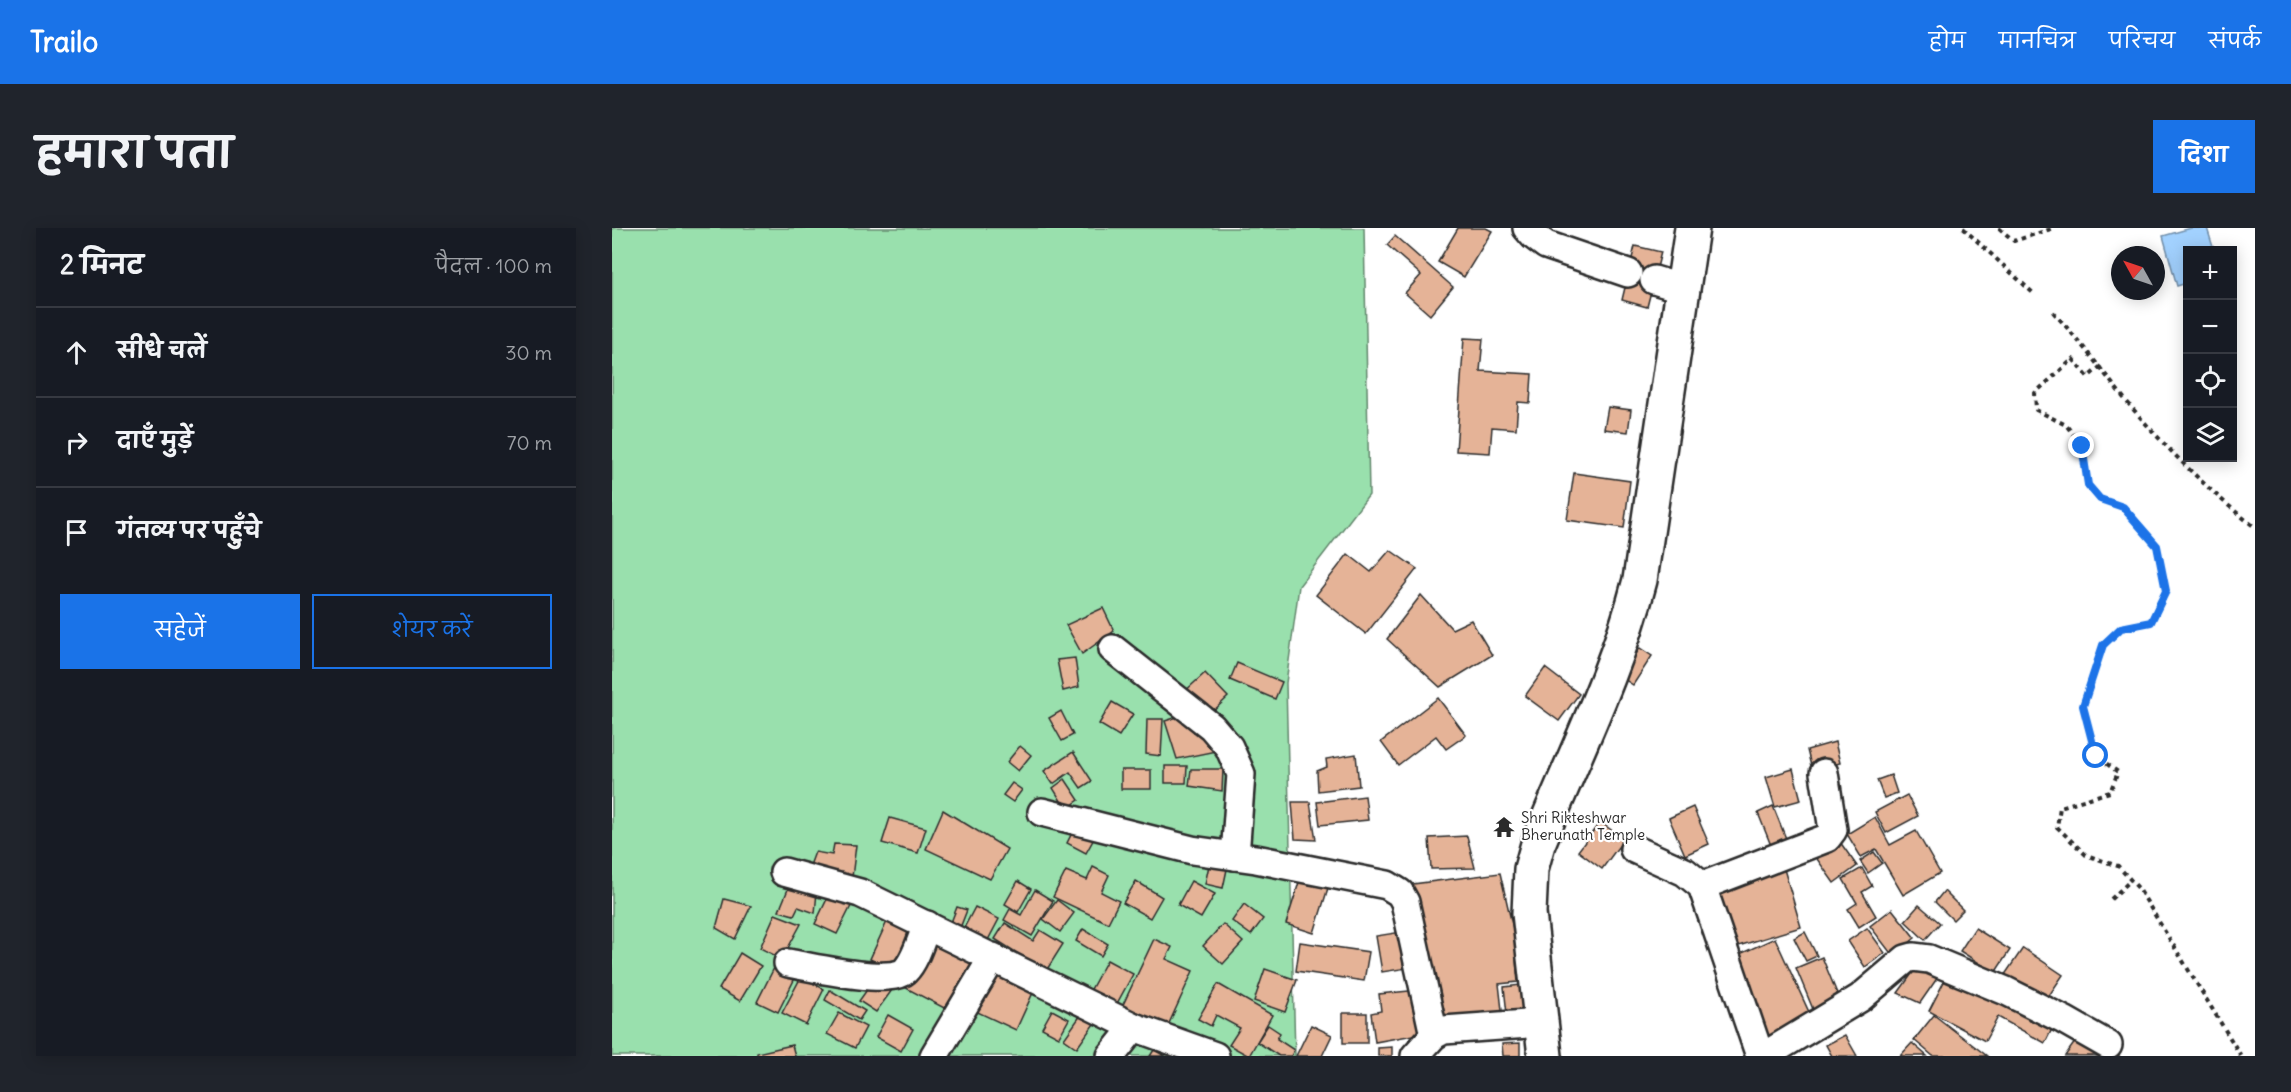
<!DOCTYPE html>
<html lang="hi">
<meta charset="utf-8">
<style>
body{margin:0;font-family:Delius,"Playpen Sans Deva",sans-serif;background:#20242c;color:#f1f3f6}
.controls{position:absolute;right:18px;top:18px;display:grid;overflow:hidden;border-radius:0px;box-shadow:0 3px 15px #0003}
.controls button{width:54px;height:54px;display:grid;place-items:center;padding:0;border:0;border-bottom:2px solid #363941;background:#171b24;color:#f1f3f6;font:30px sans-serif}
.compass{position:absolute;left:1499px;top:18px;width:54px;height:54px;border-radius:50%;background:#171b24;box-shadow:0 3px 15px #0003;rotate:310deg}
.stop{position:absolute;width:18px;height:18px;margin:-14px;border:4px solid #1a73e8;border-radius:50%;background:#fff}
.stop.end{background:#1a73e8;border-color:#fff;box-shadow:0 2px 6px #0008}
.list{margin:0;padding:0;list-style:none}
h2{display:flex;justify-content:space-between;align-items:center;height:78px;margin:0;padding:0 24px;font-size:26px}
h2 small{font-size:20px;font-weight:400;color:#9ea1a6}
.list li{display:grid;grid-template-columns:39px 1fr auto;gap:18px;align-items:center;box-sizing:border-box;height:90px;padding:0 24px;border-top:2px solid #363941}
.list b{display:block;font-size:22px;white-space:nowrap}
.list em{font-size:20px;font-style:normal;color:#9ea1a6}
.actions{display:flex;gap:12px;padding:18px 24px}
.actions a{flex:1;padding:14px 0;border:2px solid #1a73e8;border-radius:0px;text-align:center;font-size:21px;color:#1a73e8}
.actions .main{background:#1a73e8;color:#fff}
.icon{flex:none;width:33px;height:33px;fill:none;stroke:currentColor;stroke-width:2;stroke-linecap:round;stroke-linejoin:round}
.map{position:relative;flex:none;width:1643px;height:828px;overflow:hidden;border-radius:0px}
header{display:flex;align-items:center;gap:36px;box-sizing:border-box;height:84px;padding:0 30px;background:#1a73e8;color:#fff}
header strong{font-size:28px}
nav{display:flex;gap:33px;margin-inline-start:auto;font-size:21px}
.intro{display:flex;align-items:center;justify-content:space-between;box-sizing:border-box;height:144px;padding:0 36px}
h1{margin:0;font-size:42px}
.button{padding:15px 27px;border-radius:0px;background:#1a73e8;color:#fff;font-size:21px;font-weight:700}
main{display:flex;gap:36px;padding:0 36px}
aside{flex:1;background:#171b24;border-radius:0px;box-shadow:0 3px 15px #0003}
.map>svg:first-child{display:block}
.green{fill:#99e0ad;stroke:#62866c;stroke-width:1.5}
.water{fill:#a2d1fe;stroke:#728faa;stroke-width:1.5}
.building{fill:#e5b397;stroke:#2b2b2b;stroke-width:1.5}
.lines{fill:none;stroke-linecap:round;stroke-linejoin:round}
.minor-casing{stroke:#2b2b2b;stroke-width:32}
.major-casing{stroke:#2b2b2b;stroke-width:38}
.path{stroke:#2b2b2b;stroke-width:4;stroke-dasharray:4.5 4.5;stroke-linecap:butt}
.minor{stroke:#fff;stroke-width:27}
.major{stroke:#fff;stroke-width:33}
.route{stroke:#1a73e8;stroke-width:8}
.labels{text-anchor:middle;stroke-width:4.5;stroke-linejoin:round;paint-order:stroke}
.poi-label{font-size:15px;fill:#2b2b2b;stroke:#fff;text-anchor:start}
</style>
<header>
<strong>Trailo</strong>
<nav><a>होम</a><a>मानचित्र</a><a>परिचय</a><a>संपर्क</a></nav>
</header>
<div class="intro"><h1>हमारा पता</h1><a class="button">दिशा</a></div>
<main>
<aside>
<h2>2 मिनट<small>पैदल · 100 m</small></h2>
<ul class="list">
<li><svg class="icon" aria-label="ahead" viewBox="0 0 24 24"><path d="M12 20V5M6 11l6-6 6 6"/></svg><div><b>सीधे चलें</b></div><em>30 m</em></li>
<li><svg class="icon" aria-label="right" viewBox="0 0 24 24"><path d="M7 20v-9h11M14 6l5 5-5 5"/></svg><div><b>दाएँ मुड़ें</b></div><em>70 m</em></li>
<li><svg class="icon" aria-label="arrive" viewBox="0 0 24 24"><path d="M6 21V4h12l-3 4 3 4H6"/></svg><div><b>गंतव्य पर पहुँचे</b></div></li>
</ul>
<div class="actions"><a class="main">सहेजें</a><a>शेयर करें</a></div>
</aside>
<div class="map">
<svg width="1643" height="828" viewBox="0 0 1643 828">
<rect width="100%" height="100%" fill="#fff"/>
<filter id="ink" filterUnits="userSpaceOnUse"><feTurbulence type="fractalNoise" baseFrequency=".0167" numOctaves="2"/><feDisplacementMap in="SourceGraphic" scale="12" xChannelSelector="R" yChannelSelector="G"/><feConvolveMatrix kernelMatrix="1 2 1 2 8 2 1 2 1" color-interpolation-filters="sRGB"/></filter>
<g filter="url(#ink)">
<path class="green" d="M0,0H752L757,267L687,358L674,455L683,828H0Z"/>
<path class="water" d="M1579,0H1595L1602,22H1576L1575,55L1565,58L1551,8Z"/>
<g class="building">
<path d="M846,0H874L880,3L852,49L826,34Z"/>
<path d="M783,8L841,59L818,87L793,65L809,47L775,17Z"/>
<path d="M1023,18L1049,24L1035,79L1010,72Z"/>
<path d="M852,110L871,111L868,143L920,146L918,175L906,174L904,201L880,199L878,225L844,223Z"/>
<path d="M996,179L1019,182L1016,204L992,201Z"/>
<path d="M962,245L1018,253L1012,300L955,292Z"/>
<path d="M778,322L805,341L754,406L704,367L736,326L759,344Z"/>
<path d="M809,367L840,401L859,392L880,427L828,459L775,411Z"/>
<path d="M491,380L502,403L470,426L454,397Z"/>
<path d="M1028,420L1040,428L1021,457L1009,449Z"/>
<path d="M463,430L467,459L451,463L445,432Z"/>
<path d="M625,435L670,454L663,471L618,452Z"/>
<path d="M933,440L967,466L947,493L913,468Z"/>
<path d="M593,445L616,469L594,490L571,465Z"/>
<path d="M826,470L854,507L834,521L824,508L786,537L769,514Z"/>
<path d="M500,474L521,486L507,508L487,496Z"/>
<path d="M449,483L461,507L450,513L437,490Z"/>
<path d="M575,486L582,504L595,501L604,523L565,531L553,493Z"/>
<path d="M535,491H551L549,528L534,526Z"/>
<path d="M1223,514L1228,535L1200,542L1195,522Z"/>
<path d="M408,518L419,527L406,543L395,534Z"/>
<path d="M461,524L480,553L469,560L458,544L441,556L432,543Z"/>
<path d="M744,526L747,558L706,563L705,543L715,539L714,531Z"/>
<path d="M553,538H575L574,555H553Z"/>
<path d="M579,541H611L610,563L577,558Z"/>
<path d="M1181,541L1189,572L1163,579L1154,549Z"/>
<rect x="509" y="542" width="30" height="19"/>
<path d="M1279,547L1285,565L1272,570L1265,552Z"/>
<path d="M453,551L467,572L454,581L441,560Z"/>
<path d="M400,555L410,562L401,574L391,567Z"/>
<path d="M1295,567L1306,588L1274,605L1263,584Z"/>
<path d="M753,568L756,592L708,597L705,574Z"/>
<path d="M680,574H698L704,612L683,611Z"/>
<path d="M1161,578L1177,618L1162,625L1146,585Z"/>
<path d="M1081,579L1097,616L1073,627L1057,590Z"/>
<path d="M331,582L395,621L378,651L314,621Z"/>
<path d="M1263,589L1278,617L1304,603L1328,645L1291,667L1264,621L1249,629L1235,606Z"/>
<path d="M278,590L314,600L306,625L270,615Z"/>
<path d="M988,594L1012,611L990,641L966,623Z"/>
<path d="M465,595L485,605L474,625L455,615Z"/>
<path d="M855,608L863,640L819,641L817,610Z"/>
<path d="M1228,614L1245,638L1222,655L1205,631Z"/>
<path d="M222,616L244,617L239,657L196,643L203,624L220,627Z"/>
<path d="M1262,624L1270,635L1256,645L1248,633Z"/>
<path d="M599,628L617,632L611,660L593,656Z"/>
<path d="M481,639L497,647L489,664L507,673L496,695L441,669L454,643L475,652Z"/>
<path d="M1250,640L1260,658L1250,664L1264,688L1247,699L1236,681L1245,675L1231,651Z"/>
<path d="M1172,641L1189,699L1123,719L1106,661Z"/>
<path d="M888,645L908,731L904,732L906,754L887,756L891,791L827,793L793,657Z"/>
<path d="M688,651L716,660L702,705L674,696Z"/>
<path d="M406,653L419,661L406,684L393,676Z"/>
<path d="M524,653L550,669L538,690L511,675Z"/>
<path d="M579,653L603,666L589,690L566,677Z"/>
<path d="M179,654L205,664L203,685L186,679L182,687L167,683Z"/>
<path d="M423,662L441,673L420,708L392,692L398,681L409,687Z"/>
<path d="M1332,663L1351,682L1341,692L1323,674Z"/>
<path d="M217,667L241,674L225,706L203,696Z"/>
<path d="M112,671L139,678L123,711L104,700Z"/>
<path d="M445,672L462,685L448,704L431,691Z"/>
<path d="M632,676L651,691L639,707L620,693Z"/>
<path d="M1307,677L1328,695L1313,712L1293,693Z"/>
<path d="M345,679L355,682L348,700L338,697Z"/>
<path d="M363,679L387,691L376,712L352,700Z"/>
<path d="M1280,681L1303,710L1281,728L1258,698Z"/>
<path d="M163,686L189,696L170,731L148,720Z"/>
<path d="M278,687L303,698L283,743L258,731Z"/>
<path d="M393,695L421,713L428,702L451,716L434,743L383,711Z"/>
<path d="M611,696L631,714L611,736L591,718Z"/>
<path d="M1255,700L1273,725L1253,739L1236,713Z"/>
<path d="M1363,700L1398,722L1383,745L1348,723Z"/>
<path d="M471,701L496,716L489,728L464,713Z"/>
<path d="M796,703L802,739L770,744L764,708Z"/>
<path d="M1193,704L1205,728L1194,733L1182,710Z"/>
<path d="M322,705L365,727L336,782L294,760Z"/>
<path d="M1163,710L1202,795L1158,815L1119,730Z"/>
<path d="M542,711L560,719L554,731L581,743L554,802L509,781Z"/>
<path d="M688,714L757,724L752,753L684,743Z"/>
<path d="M1411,720L1451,747L1432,775L1392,748Z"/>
<path d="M128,725L149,738L128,773L107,761Z"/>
<path d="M1210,729L1229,775L1203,786L1184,740Z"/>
<path d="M495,732L521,746L503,779L477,765Z"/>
<path d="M380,737L424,758L404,802L359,781Z"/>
<path d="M162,740L183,750L166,784L145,774Z"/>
<path d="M1304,740L1326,749L1308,775L1286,765Z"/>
<path d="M653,741L685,752L673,784L642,773Z"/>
<path d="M1338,742L1442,797L1433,815L1386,789L1373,813L1317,783Z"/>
<path d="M189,749L212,761L194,797L170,785Z"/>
<path d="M262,752L280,762L264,784L247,773Z"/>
<path d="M606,756L660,787L637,828L617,817L628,800L604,787L599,798L586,791Z"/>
<path d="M909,757L911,785L895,786L892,759Z"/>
<path d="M218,762L253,783L247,792L213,772Z"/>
<path d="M807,762L813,805L763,814L759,785L769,783L767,766Z"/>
<path d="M440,782L457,791L447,809L430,800Z"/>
<path d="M471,784L484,793L465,820L452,811Z"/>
<path d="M227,785L254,799L243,820L215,806Z"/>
<rect x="731" y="785" width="24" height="30"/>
<path d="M276,787L301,801L289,823L264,809Z"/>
<path d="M1322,787L1375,828H1321L1302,812Z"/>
<path d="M656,797L668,805L665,811L682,822L679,828H667L645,814Z"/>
<path d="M699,797L720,807L710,828H684Z"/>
<path d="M1233,807L1245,828H1220L1214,817Z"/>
<path d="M1468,807L1493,828H1453Z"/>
<path d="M908,815V828H891L890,816Z"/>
<path d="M1300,815L1315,828H1288Z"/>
<path d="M180,817L183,828H145V825Z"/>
<path d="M780,819V828H766V820Z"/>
<path d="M542,822L553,828H538Z"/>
</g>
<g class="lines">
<defs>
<g id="minor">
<path d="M915,0L922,8L934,17L1016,45"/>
<path d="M1042,52L1072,61"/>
<path d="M501,421L600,499L617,519L629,546L623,628"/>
<path d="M430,584L580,622L644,631L775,657L788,665L793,674L822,807"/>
<path d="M1022,621L1073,644L1090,658L1148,828"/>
<path d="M172,644L248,665L522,799L603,828"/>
<path d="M1090,658L1215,610L1221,602L1212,545"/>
<path d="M176,735C198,739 278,757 293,743C304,732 309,711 315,697"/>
<path d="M322,828L381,729"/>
<path d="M499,828L522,799"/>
<path d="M803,828L822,807L832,802L930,795"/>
<path d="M1152,828L1248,770L1294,731L1301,729L1317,731L1394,763L1452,792L1496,817"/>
</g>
<path id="major" d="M933,828L917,685L919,641L926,616C961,529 1005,443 1028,352L1080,0"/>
</defs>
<use href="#minor" class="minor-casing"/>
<use href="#major" class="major-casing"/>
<g class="path">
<path d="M1351,0L1421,65"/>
<path d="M1387,0L1402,13L1442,0"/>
<path d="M1441,84C1466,111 1488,140 1511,169C1547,213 1598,265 1643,299"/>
<path d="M1489,138L1476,149L1461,131L1423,165L1424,182L1454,197L1470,218L1476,257L1488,271L1511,279L1545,318L1554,362L1539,394L1509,400L1491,417L1471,478L1484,528L1506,544L1498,564L1448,579L1445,599L1474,627L1506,638L1527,661L1629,828"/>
<path d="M1499,671L1519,652"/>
</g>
<use href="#minor" class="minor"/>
<use href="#major" class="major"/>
</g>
</g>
<g class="lines" filter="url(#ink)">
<path class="route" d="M1470,218L1476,257L1488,271L1511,279L1545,318L1554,363L1539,394L1509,400L1491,417L1471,478L1484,528"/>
</g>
<defs>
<symbol id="temple-bare" viewBox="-9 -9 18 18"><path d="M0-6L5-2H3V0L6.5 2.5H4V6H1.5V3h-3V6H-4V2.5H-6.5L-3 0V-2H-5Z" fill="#2b2b2b" stroke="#fff" stroke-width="2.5" paint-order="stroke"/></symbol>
</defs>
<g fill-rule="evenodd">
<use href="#temple-bare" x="877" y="584" width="30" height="30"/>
</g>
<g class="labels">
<g class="poi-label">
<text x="909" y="595">Shri Rikteshwar<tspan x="909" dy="17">Bherunath Temple</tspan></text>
</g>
</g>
</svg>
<div class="controls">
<button>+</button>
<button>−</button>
<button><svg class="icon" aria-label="locate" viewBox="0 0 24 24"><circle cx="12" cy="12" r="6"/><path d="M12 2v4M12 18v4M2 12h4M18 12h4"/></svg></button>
<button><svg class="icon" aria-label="layers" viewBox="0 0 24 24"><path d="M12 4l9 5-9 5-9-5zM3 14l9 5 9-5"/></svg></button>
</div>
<svg class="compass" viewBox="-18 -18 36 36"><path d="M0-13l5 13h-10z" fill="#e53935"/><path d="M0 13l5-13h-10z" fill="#9ea1a6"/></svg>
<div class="stop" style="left:1484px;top:528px"></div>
<div class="stop end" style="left:1470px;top:218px"></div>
</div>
</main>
